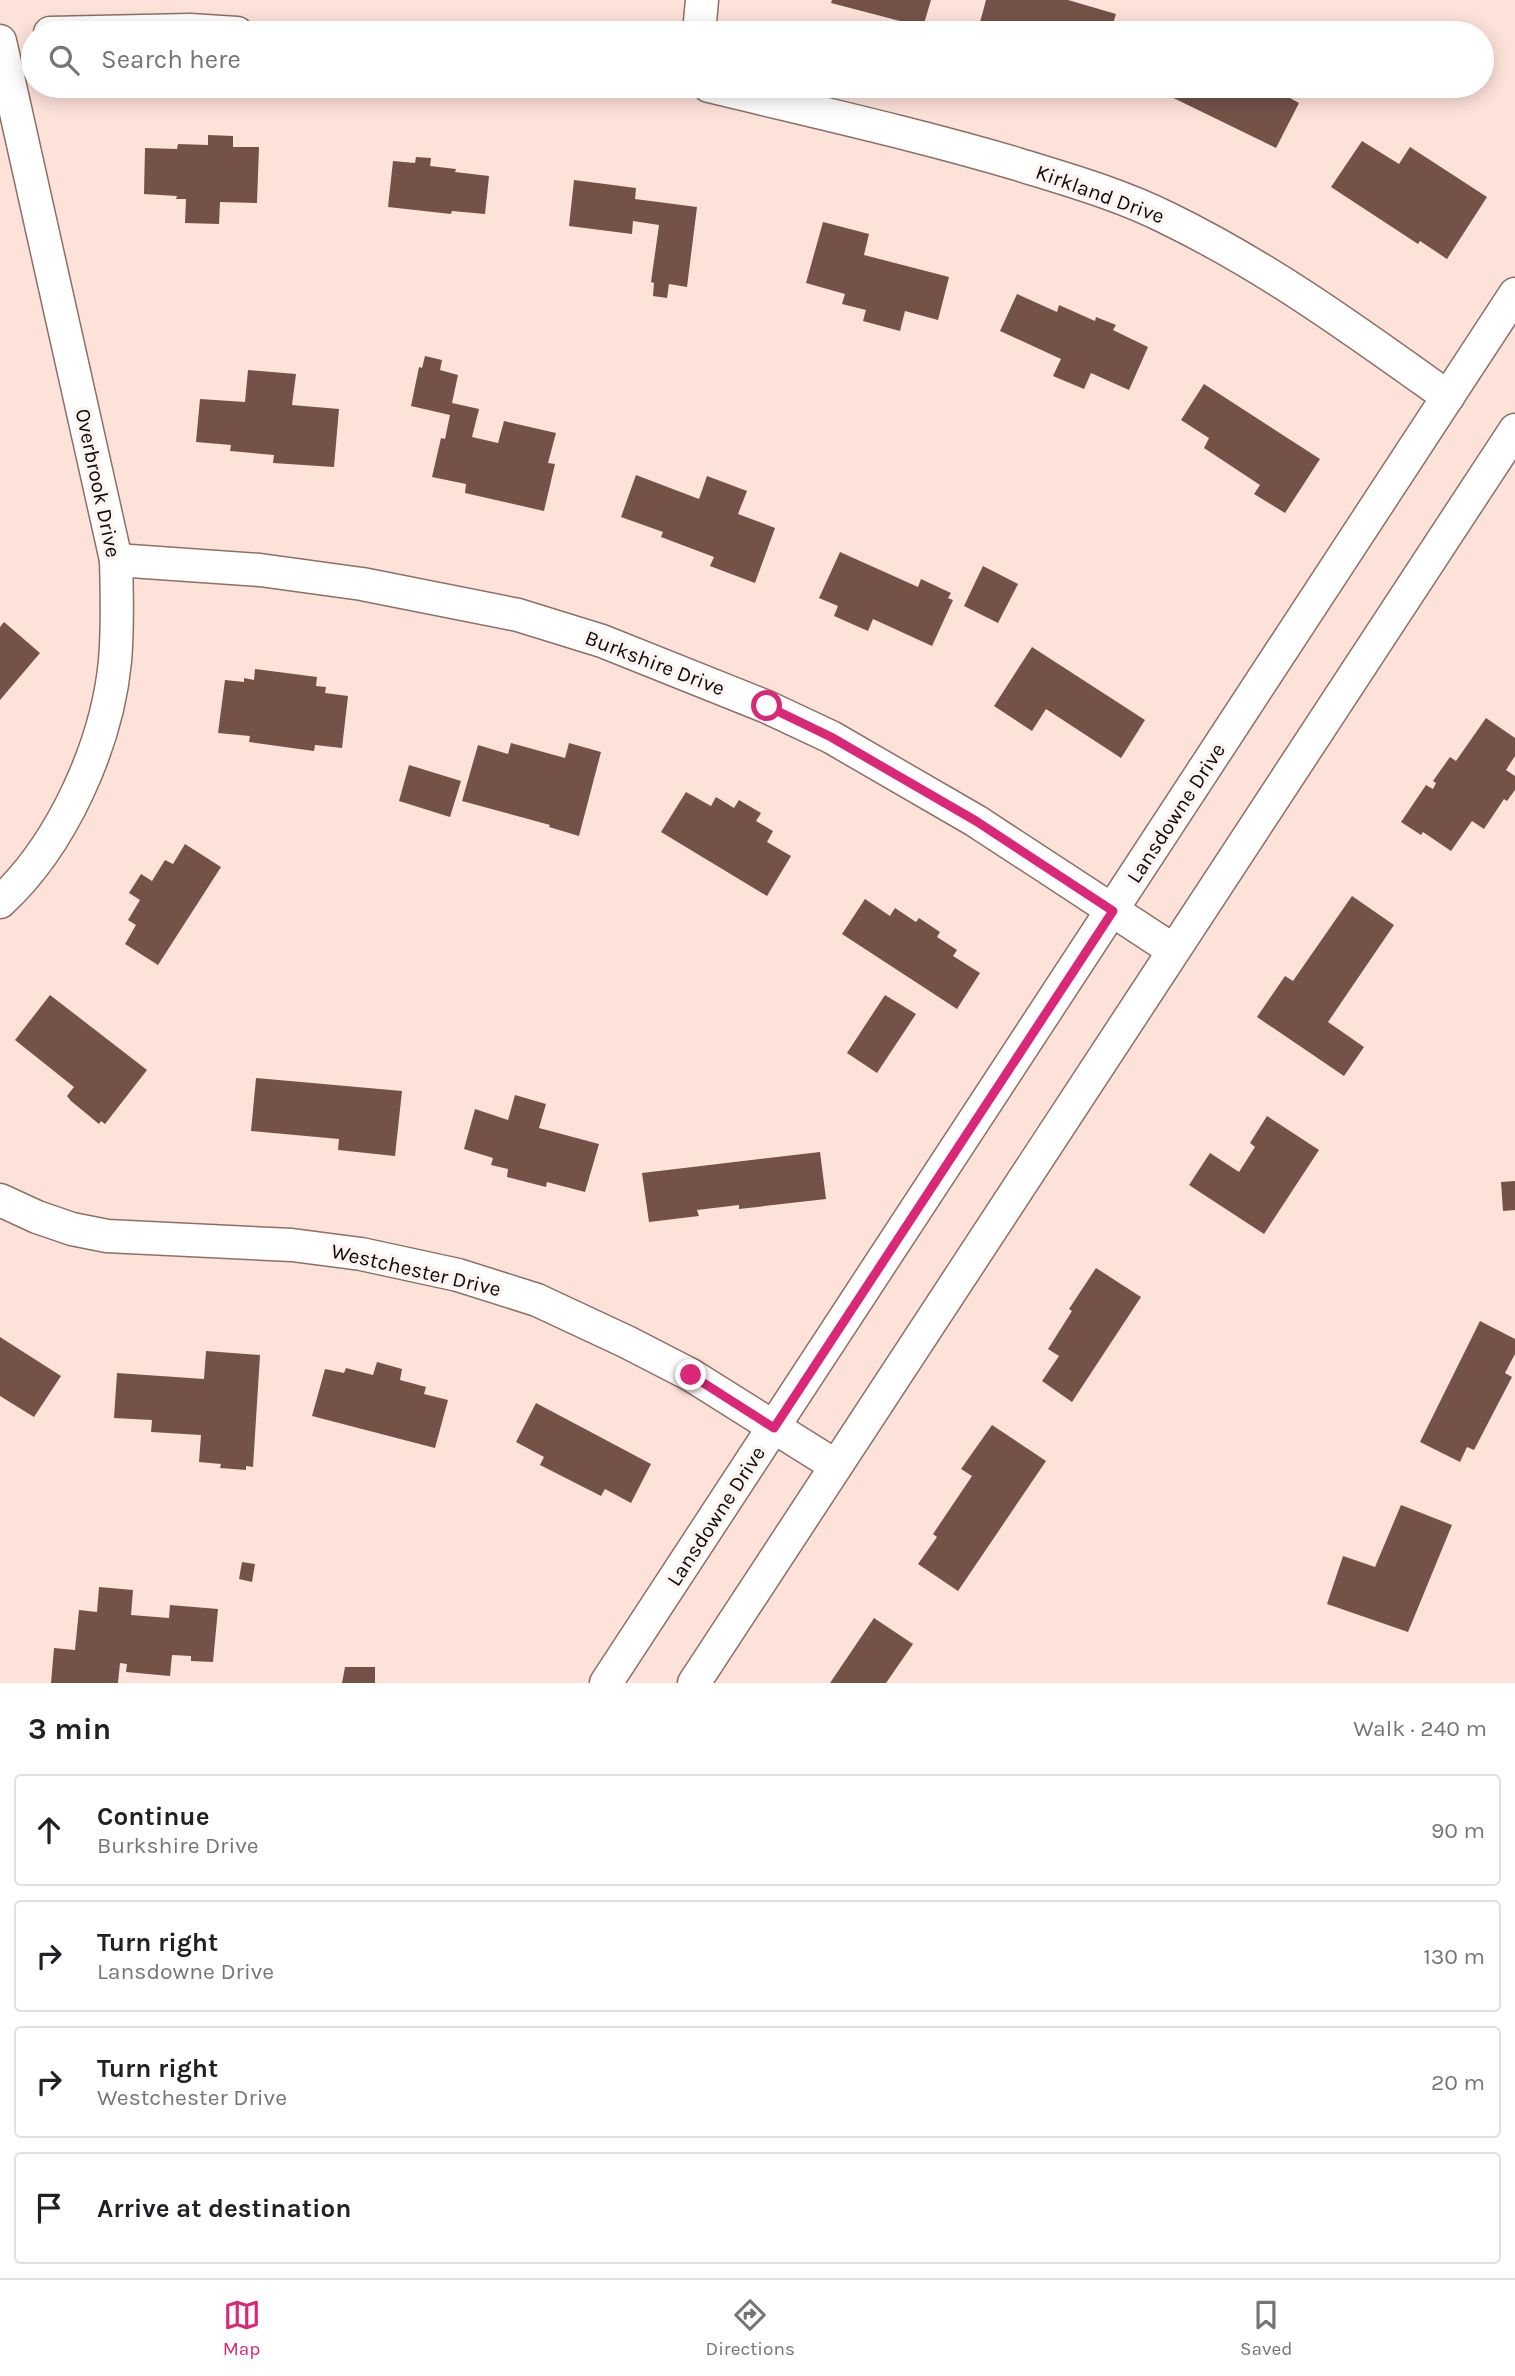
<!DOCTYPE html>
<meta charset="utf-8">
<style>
body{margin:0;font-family:Karla,sans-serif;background:#f2f2f2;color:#202124}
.stop{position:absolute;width:21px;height:21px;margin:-16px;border:5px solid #db2777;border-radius:50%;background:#fff}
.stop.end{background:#db2777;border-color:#fff;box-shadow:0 2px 7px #0008}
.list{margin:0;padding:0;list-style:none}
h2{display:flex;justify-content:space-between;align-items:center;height:91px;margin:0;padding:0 28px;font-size:30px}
h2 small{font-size:23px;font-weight:400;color:#757577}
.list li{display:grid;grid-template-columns:46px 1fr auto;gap:21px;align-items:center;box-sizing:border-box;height:112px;margin:0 14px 14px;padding:0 14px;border:2px solid #e0e0e0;border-radius:7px}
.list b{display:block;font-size:26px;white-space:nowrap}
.list p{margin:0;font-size:23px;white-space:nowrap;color:#757577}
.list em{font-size:23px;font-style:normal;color:#757577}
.icon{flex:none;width:38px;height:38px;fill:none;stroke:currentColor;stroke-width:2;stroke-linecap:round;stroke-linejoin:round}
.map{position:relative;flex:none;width:1515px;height:1683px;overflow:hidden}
.search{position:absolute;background:#fff;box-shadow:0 4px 18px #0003;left:21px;right:21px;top:21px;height:77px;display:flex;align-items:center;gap:18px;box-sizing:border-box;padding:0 24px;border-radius:38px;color:#757577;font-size:26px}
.sheet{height:595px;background:#fff}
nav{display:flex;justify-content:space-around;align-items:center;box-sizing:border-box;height:98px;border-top:2px solid #e0e0e0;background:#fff;font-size:19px;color:#757577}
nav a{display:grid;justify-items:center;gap:4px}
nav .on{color:#db2777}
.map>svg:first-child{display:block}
.building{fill:#745248}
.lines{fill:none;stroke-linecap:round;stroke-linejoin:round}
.minor-casing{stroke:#8d6f66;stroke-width:35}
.minor{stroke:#fff;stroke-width:32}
.route{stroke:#db2777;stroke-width:9}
.labels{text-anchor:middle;stroke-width:7;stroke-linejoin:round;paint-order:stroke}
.street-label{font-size:21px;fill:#130906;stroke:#fbf4f2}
</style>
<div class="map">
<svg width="1515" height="1683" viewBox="0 0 1515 1683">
<rect width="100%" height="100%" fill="#fde2d9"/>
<g class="building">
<path d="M832,0H931L923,27L831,3Z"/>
<path d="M986,0H1068L1116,14L1110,33H989L978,30Z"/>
<path d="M1194,26L1209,33H1191Z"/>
<path d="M1157,86H1268L1299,103L1276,148L1155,89Z"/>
<path d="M208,135L233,136V147H259L257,203L220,202L219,224L185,223L186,199H176L177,196L144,194L145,148L177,149L178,144L208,145Z"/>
<path d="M1362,141L1399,164L1410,147L1487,197L1447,259L1420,241L1418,244L1331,187Z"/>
<path d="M416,157L431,158L430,166L456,169L455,172L489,176L485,214L452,211L451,214L388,207L393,161L415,163Z"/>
<path d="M574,180L636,188L635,199L697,207L687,287L669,284L667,298L653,296L654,283L651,282L659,225L633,221L632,234L569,226Z"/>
<path d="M823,222L869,234L864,255L949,277L938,320L905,311L900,331L863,321L866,310L842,304L845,294L806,283Z"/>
<path d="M1017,294L1057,312L1059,305L1095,321L1096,317L1116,325L1113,330L1148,347L1129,390L1091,373L1084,389L1053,376L1061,359L1000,331Z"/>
<path d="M425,356L442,360L440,370L458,375L452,403L479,409L472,437L498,443L504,421L556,433L548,463L555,464L544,511L465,493L466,484L432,477L441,438L445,439L450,415L411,406L419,367L422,368Z"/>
<path d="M248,370L296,374L292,405L339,409L334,467L273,463L274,455L230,451L231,445L196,442L200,399L245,402Z"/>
<path d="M1204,384L1320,459L1285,513L1254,494L1260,485L1204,448L1209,438L1181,420Z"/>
<path d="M636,475L699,499L707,476L747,491L738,514L775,528L755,583L710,566L714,557L661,537L663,532L621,517Z"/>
<path d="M840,552L918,587L921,579L951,593L948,598L953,600L932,646L873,619L868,631L834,616L838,606L819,598Z"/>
<path d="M983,566L1018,584L998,623L964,606Z"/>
<path d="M4,622L40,653L0,700V627Z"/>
<path d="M1032,647L1145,720L1121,758L1046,709L1032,731L994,706Z"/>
<path d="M255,669L317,677L316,686L326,687L325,693L348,696L342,748L315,745L314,751L249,742L250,736L218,733L225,680L244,682V678L254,680Z"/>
<path d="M1486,718L1515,738V756L1506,770L1515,776V790L1507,801L1504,799L1484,829L1472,821L1451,851L1423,832L1421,835L1401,822L1426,785L1433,789L1436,783L1433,781L1450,757L1456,761Z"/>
<path d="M511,743L565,758L569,743L601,752L579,836L549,827L550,825L462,801L478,745L508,754Z"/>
<path d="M409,765L461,781L450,817L399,801Z"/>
<path d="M686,792L711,806L716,797L734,808L739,800L761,813L756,821L773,831L767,842L791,856L767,896L661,832Z"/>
<path d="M185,844L221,867L158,965L125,944L136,925L128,920L140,900L129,893L141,874L152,881L165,860L173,864Z"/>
<path d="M1352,896L1394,925L1328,1022L1364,1047L1344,1076L1257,1017L1285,976L1293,981Z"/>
<path d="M865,899L890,916L895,908L916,922L919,918L940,932L937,937L957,950L953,956L980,973L957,1009L842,934Z"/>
<path d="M50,995L147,1070L105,1124L101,1121L99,1124L71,1101L67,1096L74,1087L15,1040Z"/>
<path d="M885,995L916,1014L877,1073L847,1053Z"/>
<path d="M256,1078L402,1091L395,1156L338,1150L339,1139L251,1131Z"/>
<path d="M515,1095L546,1104L539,1128L599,1144L585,1192L547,1182L546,1187L507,1177L508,1169L491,1165L493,1158L464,1149L475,1109L508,1120Z"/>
<path d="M1267,1116L1319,1150L1264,1234L1189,1185L1210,1153L1239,1172L1255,1147L1250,1143Z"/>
<path d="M820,1152L826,1199L739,1209V1205L697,1210L699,1216L649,1222L642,1173Z"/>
<path d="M1515,1181V1210L1503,1211L1501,1182Z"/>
<path d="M1096,1268L1141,1297L1072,1402L1042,1381L1059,1356L1048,1349L1072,1311L1069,1309Z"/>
<path d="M1480,1321L1515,1339V1354L1505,1373L1512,1377L1474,1450L1467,1447L1460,1462L1420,1442Z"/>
<path d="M0,1337L61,1376L34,1417L0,1396Z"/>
<path d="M206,1351L260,1355L253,1467L246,1466V1470L220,1468L221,1464L199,1462L201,1435L151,1432L152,1420L114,1418L117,1373L204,1379Z"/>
<path d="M377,1362L402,1369L400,1380L426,1387L424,1394L448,1400L435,1448L312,1416L325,1369L344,1373L346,1368L373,1375Z"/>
<path d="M536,1403L651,1464L631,1503L605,1489L601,1496L540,1465L544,1457L516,1442Z"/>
<path d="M992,1425L1046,1461L958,1591L918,1564L937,1537L933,1534L972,1476L961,1469Z"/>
<path d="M1401,1505L1452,1525L1408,1632L1327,1604L1343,1556L1375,1567Z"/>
<path d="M242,1562L255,1564L252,1582L239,1579Z"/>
<path d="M99,1587L133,1590L131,1615L169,1618L170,1605L218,1609L213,1662L191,1661V1656L172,1655L170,1676L126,1672L127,1664L120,1663L118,1683H51L54,1648L75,1650L79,1610L97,1612Z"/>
<path d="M874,1618L913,1644L886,1683H830Z"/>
<path d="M345,1667H375V1683H342Z"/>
</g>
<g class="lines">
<defs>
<g id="minor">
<path d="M50,33L190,30L237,33"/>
<path d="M699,33L702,0"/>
<path d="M0,41L116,560C117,594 118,627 115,661C107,745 62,845 0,902"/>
<path d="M709,86C812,111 916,134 1017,164C1068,180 1119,194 1167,218C1268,267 1357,332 1448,397"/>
<path d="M116,560L260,570L362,584L518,615L602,641L767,707L831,737L976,821L1173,950"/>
<path d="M0,1200L37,1217L72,1229L107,1236L292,1245L361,1254L458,1275L537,1300L627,1342L691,1375L836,1466"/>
<path d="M606,1683L1515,294"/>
<path d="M694,1683L1515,430"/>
</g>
</defs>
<use href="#minor" class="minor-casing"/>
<use href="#minor" class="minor"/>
</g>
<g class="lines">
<path class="route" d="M691,1375L774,1428L1113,911L976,821L831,737L767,706"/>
</g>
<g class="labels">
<g class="street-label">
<text transform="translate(1100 194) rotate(20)" y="7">Kirkland Drive</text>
<text transform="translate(98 483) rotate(78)" y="7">Overbrook Drive</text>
<text transform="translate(655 663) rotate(21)" y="7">Burkshire Drive</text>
<text transform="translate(1176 813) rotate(-57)" y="7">Lansdowne Drive</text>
<text transform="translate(416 1270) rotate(13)" y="7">Westchester Drive</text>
<text transform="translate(716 1516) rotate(-57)" y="7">Lansdowne Drive</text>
</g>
</g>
</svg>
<div class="stop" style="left:767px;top:706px"></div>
<div class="stop end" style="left:691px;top:1375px"></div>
<div class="search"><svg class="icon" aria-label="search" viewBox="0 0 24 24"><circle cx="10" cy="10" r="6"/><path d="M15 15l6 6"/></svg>Search here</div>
</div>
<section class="sheet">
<h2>3 min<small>Walk · 240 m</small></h2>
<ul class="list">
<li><svg class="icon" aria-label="ahead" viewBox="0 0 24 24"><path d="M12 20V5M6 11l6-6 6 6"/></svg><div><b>Continue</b><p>Burkshire Drive</p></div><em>90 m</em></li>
<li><svg class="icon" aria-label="right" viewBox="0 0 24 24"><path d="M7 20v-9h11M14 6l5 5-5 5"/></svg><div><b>Turn right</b><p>Lansdowne Drive</p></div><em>130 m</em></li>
<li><svg class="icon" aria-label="right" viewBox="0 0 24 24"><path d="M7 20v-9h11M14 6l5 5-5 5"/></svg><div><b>Turn right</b><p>Westchester Drive</p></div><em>20 m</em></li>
<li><svg class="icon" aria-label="arrive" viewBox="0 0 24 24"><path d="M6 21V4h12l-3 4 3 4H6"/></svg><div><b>Arrive at destination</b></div></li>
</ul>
</section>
<nav>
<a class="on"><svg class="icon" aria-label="map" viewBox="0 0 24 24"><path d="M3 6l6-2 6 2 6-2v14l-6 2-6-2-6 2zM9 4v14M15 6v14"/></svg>Map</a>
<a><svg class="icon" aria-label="directions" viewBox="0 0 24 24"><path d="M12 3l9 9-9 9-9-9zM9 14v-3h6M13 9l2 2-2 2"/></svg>Directions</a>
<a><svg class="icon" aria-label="saved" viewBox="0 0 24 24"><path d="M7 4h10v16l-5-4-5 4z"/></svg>Saved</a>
</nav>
